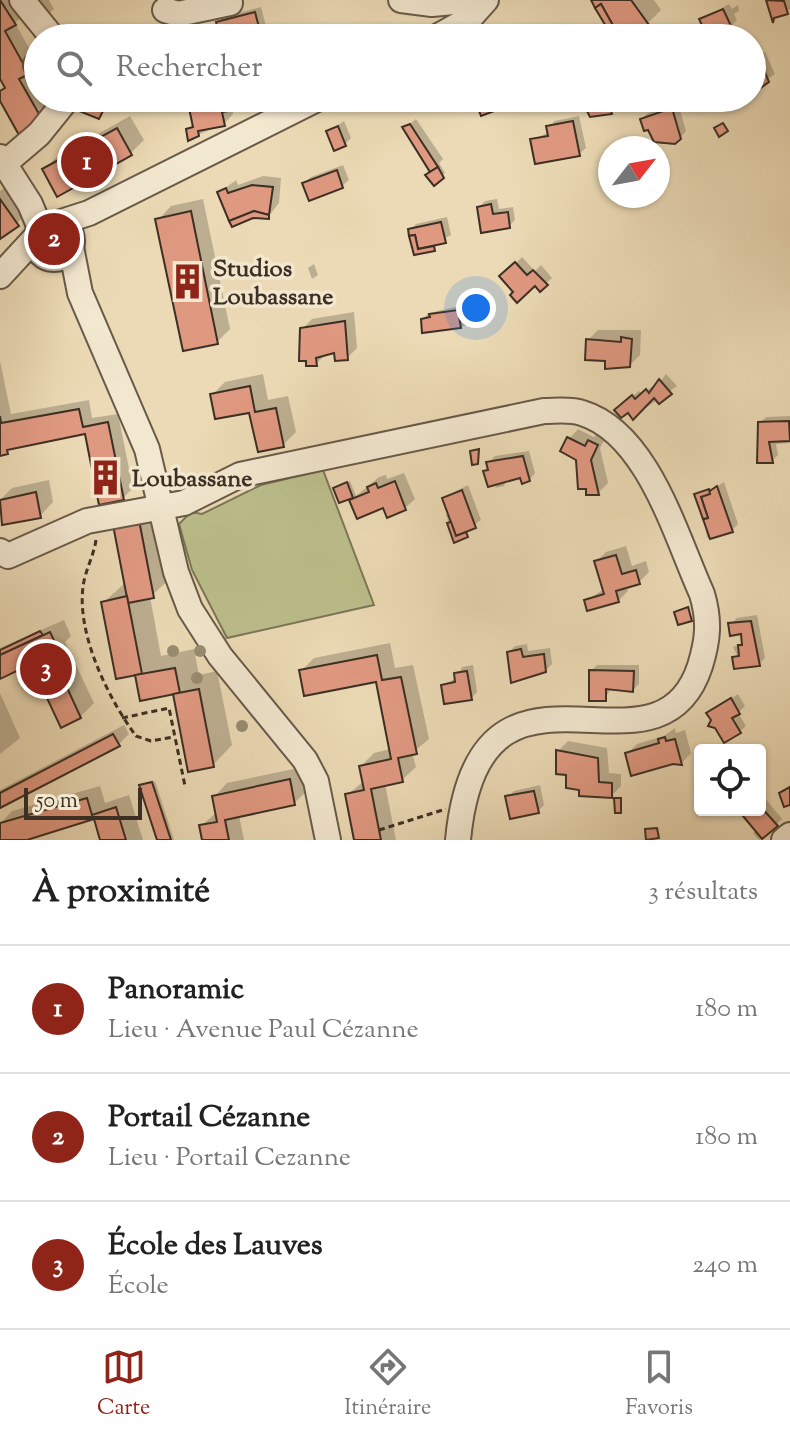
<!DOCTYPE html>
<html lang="fr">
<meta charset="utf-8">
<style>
body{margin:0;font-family:"Sorts Mill Goudy",serif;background:#f2f2f2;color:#222}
.controls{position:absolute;right:24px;bottom:24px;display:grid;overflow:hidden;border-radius:8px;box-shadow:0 2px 6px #0004}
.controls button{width:72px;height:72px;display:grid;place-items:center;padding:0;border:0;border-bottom:2px solid #e0e0e0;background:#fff;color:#222;font:40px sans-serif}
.compass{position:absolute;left:598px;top:136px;width:72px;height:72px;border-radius:50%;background:#fff;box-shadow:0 2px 6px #0004;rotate:59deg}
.scale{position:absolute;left:24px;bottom:20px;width:118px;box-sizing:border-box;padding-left:8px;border:4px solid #3d2f24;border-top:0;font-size:22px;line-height:28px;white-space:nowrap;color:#3d2f24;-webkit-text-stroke:6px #f2e7cf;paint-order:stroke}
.you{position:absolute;left:476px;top:308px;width:28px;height:28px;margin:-20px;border:6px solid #fff;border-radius:50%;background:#1a73e8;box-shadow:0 0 0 12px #1a73e833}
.badge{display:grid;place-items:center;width:52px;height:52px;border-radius:50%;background:#8f2418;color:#fff;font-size:26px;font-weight:700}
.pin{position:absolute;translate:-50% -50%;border:4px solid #fff;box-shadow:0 2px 8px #0006}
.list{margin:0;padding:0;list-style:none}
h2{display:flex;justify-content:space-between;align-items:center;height:104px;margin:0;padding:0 32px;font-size:34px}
h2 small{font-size:26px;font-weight:400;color:#767676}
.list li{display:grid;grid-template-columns:52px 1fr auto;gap:24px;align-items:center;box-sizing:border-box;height:128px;padding:0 32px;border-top:2px solid #e0e0e0}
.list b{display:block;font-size:30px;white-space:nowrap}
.list p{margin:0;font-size:26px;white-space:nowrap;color:#767676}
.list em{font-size:26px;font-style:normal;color:#767676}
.icon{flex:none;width:44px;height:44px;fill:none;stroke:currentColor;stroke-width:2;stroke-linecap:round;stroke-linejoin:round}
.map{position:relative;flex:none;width:790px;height:840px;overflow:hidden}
.search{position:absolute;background:#fff;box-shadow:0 2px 6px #0004;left:24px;right:24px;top:24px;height:88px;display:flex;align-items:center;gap:20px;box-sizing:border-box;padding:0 28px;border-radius:44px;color:#767676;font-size:30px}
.sheet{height:488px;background:#fff}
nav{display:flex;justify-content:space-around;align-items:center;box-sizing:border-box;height:112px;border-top:2px solid #e0e0e0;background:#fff;font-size:22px;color:#767676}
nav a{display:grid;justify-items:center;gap:4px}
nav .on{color:#8f2418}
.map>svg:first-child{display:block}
.green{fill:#bbbe8b;stroke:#7c7658;stroke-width:2}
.shadow{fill:#0003}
.building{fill:#e09981;stroke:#3d2f24;stroke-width:2}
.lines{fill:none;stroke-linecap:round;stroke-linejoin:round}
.minor-casing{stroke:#685a48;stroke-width:28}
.path{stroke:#3d2f24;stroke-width:3;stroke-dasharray:6 4;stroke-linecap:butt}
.minor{stroke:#f2e7cf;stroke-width:24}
.tree{fill:#998c71}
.labels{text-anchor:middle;stroke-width:7;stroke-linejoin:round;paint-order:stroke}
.poi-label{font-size:24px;font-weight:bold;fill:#3d2f24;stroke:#f2e7cf;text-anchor:start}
</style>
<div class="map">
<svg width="790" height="840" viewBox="0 0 790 840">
<rect width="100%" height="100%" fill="#ebdab5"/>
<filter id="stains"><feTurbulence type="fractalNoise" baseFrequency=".0025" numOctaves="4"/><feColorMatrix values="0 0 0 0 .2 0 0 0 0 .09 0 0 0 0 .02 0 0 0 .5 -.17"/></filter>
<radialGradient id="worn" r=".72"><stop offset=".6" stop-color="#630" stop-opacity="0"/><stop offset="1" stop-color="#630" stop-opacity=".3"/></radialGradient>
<path class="green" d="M323,470L374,605L227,638L192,570L179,524L191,512L202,514L261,485Z"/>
<g class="shadow">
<path d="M0,0H16L24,14L15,23L34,57L38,53V62L29,71L38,86V98H45L52,110L42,120L0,97L6,85L0,75Z"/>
<path d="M40,0H49L54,9L48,14Z"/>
<path d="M593,0H654L661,10L648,23L623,38H616Z"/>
<path d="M769,0H790V9L773,16Z"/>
<path d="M729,4L732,9L738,5L739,11L734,14L737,20L731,26L702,20Z"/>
<path d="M261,7L266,26L260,33L222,38L218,23L224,17Z"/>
<path d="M765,52L775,74L752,90V57Z"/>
<path d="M71,98H93L106,104L99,117Z"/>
<path d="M244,98L232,108L233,114L224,124L190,138L188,129L194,123L191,108L201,99Z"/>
<path d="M476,98H504L505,101L499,107Z"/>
<path d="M611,102V112L591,115L592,109Z"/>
<path d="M678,103L686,131L680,138L642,119L648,113Z"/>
<path d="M130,116L144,140L131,153L44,170L57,157Z"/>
<path d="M579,116L586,148L579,154L532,140L549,132L554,121Z"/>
<path d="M416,119L443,159L439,163L445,173L435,183L432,171L405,128Z"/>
<path d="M344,121L351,138L345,144L328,132Z"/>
<path d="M343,165L349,180L342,186L304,183L311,177Z"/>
<path d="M263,176L281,178L279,203L268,217L220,192L236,180L238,185Z"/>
<path d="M11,183L31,211L0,237V191Z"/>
<path d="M203,199L230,329L217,342L158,220L171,206Z"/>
<path d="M497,199L499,209L513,207L515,220L509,226L479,207L485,201Z"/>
<path d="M447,217L451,235L436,243L434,249L416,253L410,230L416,224Z"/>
<path d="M522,257L535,271L541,265L552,278L540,289L535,283L516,292L502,277Z"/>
<path d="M314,264L318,275L312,279L308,268Z"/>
<path d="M464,305L465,326L424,331L423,319L429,313Z"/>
<path d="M354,312L357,348L347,358L336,350L326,354L316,364L302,329L312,319Z"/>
<path d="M598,330H641L640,355L630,365L608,359L588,340Z"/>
<path d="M0,361L11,414L89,400L92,418L118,414L133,488L123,498L86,432L13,447L0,454Z"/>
<path d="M263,374L268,400L288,396L296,432L283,445L251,411L212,395L225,382Z"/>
<path d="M666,374L677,386L633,417L623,404L639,391L642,394L654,385L656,387Z"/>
<path d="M790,416V443L776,444L778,455L772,461L760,423L766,417Z"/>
<path d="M578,429L594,437L600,431L607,435L600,448L608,483L598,493L569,439Z"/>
<path d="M529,451L535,473L529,480L522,476L506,480L504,486L495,488L499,482L486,471L489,462L495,456Z"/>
<path d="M404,473L415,499L405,508L384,505L358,516L350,497L335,488L350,481L356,496L379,477L386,475L387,479Z"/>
<path d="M49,480L53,502L40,516L3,523L0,500L12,488Z"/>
<path d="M724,482L738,524L732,530L707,538L699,492L712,490Z"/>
<path d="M468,485L481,520L468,529L467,536L455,540L446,515L449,512L444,498Z"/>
<path d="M157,502L172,577L150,597L161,656L194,649L199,675L217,671L232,745L213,765L174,692L137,673L104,602L126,582L115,526Z"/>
<path d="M626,546L632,566L646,561L649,572L639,582L626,586L628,591L618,601H586L604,589L596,562L606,552Z"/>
<path d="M690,606L691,619L676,612L679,610Z"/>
<path d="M757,615L765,658L759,664L734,657L737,655L733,647L743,643L742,632L731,624L737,618Z"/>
<path d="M64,620L71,636L65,642L94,703L80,717L32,662L0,676V648Z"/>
<path d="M390,643L395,668L413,665L429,739L412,753L416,767L402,780L385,784L396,840H356L347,795L364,781L361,766L374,753L391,749L377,680L301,671L314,658Z"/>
<path d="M527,644L528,651L550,648L552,664L545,671L509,652L515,646Z"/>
<path d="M473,665L477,692L471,698L443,685L457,678L462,667Z"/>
<path d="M597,665H639V684L633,690L611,688L605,699L591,671Z"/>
<path d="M0,693L20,738L0,754Z"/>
<path d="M738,694L745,706L738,713L746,726L739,732L712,726L709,713Z"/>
<path d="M124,725L129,734L119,744L0,806V790Z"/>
<path d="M675,728L676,733L685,730L691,753L682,763L627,754L637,744L664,736Z"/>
<path d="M568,741L607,748L609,773L621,774V786L611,796L568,774L558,751Z"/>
<path d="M303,767L308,790L294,803L239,815L244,840H204L201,826L217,812L214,797L227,783Z"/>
<path d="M155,781L174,840H160L142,786Z"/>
<path d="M540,785L544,805L538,811L508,797L514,791Z"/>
<path d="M100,786L105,803L129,795L143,840H102L95,817L20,840H0V824L12,811Z"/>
<path d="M765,798L782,819L759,840L753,833L757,830L752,810H760V803Z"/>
</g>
<g class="building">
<path d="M0,0L16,25L5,31L29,74L19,79L43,121L19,135L0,101V91L5,88L0,79Z"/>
<path d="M591,0H631L649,25L627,38H620L601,4L595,8Z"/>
<path d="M766,0L784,1L788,14L774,18L773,23Z"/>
<path d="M601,4L620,38H613L595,8Z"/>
<path d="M723,9L732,28L708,38L699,19Z"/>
<path d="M255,12L261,35L220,38L216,22Z"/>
<path d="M758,56L769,82L752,94V59Z"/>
<path d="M69,98H86L105,107L99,119L79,111Z"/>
<path d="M219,98H233L235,110L222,112L225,126L198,131L199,136L188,141L186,129L193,127L189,108L219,102Z"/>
<path d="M474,98H496L500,109L481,116Z"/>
<path d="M609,104L612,114L590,117L587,111Z"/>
<path d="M672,108L681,139L675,144L654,142L648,130L644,131L640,119Z"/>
<path d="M573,121L580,156L535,164L530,139L548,136L546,126Z"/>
<path d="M723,123L728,131L719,137L714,128Z"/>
<path d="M410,124L438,167L430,172L402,127Z"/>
<path d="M338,126L346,146L334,151L326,131Z"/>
<path d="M117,128L132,155L57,197L42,169Z"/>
<path d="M438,167L444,178L434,186L425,175Z"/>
<path d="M337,170L343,188L309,201L302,183Z"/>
<path d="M252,185L273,187L269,215L254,211L229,221L217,192L226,188L228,193Z"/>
<path d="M0,199L19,226L0,239Z"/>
<path d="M491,204L493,214L508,212L510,228L481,233L477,207Z"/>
<path d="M191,211L218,344L183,351L155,219Z"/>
<path d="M254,211L269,215V219L253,218L232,227L229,221Z"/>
<path d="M441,222L446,243L418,249L415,235L409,236L408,229Z"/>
<path d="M415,235L418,249L434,246L435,251L414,255L409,236Z"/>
<path d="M515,262L527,275L533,270L548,285L540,292L535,286L517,303L510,295L513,292L499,276Z"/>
<path d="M458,310L461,328L422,333L421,319L430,317L429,314Z"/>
<path d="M345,321L348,360L335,361L334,353L316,358L317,366H306V361H299L300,328Z"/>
<path d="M621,337L632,339L630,367L605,369V361L585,360L586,339L621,342Z"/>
<path d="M659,379L672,394L659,404L654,398L633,420L628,413L621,418L614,410L632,395L635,399L646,389L649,393Z"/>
<path d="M250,386L255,412L276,408L284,447L258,452L249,413L215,419L210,394Z"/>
<path d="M79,409L83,427L108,422L124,500L99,505L85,434L7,450L8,454L0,456V416L1,423Z"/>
<path d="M789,421L790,441L769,442L773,463H757L758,422Z"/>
<path d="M567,437L585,446L588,440L598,445L591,460L599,495H586V489H578L576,460L560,451Z"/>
<path d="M479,449L478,464L472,465L470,451Z"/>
<path d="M523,456L530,481L522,484L520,478L488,487L483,471L488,470L486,462Z"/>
<path d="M395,481L406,510L387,518L383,508L357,519L349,500L369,492L367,487L376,483L378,488Z"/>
<path d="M347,482L353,498L339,503L333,488Z"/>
<path d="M717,486L733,532L710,539L703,519L708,518L701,497Z"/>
<path d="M709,489L710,494L701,497L708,518L703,519L694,494Z"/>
<path d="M462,490L476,528L456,536L442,498Z"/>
<path d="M36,492L41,518L2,525L0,500Z"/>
<path d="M139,520L154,598L128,603L113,525Z"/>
<path d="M451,522L456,536L466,532L468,537L454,543L447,523Z"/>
<path d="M616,555L622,574L636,570L640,584L616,591L619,602L587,611L584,600L604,594L594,561Z"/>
<path d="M127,596L142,674L116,679L101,602Z"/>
<path d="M688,607L692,621L678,625L674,612Z"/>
<path d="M751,621L760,666L734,669L732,657L739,656L738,645H742L741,634L730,636L728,623Z"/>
<path d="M40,631L43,635L0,655V650Z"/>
<path d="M50,632L59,651L52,655L81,718L61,728L31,664L0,679V655Z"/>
<path d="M521,649L523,657L544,654L546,672L511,683L507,652Z"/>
<path d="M377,655L382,680L401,677L417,754L398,758L403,782L371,789L381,840H354L345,794L364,790L359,766L391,759L376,682L304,696L299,670Z"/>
<path d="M175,668L180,693L140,701L135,675Z"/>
<path d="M589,670L634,671L633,692L606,689V701H589Z"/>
<path d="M467,671L472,700L444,704L441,685L455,682L454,673Z"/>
<path d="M199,689L214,767L188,772L173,694Z"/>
<path d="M731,698L740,714L732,718L741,733L724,743L715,728L708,726L711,720L706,713Z"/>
<path d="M113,734L120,746L0,808V793Z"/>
<path d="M665,737L666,741L675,739L682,765L673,764L631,776L625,753L659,743L658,739Z"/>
<path d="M556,750L598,758L599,782L612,783V798L579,796V790L566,788V775L556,774Z"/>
<path d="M290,779L295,805L225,820L229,840H202L199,825L217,822L212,796Z"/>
<path d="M152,782L171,840H157L139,785Z"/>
<path d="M790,787V805L784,807L779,793Z"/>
<path d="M534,791L539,813L510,819L505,796Z"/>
<path d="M87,798L92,815L116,807L126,840H100L94,819L27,840H0V823Z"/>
<path d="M614,798H621V813H615Z"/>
<path d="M760,806L778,826L762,839L743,816L750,810H760Z"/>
<path d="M657,828L659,838L646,840L645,829Z"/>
</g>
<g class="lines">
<defs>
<g id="minor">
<path d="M22,0L53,38"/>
<path d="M401,0L432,4L474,0"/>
<path d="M165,10L178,14L230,3"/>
<path d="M435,38L469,19L486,0"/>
<path d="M36,65L38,67"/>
<path d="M0,157L30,204L40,228"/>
<path d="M5,163L39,134L64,103L60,98"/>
<circle cx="54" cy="241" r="18"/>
<path d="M58,223L89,213L319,98"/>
<path d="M71,247L80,293L147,449L176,572L190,609L220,656L305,760L316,781L328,840"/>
<path d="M0,276L36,237"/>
<path d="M0,551L8,556L87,521L184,503L240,475L544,411C556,411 571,409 582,413C648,433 676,537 702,594C710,621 708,640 700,666C657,798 479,618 458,840"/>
<path d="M784,840L790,835"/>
</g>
</defs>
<use href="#minor" class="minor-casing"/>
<g class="path">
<path d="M96,540C94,554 87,567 84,581C74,630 108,698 136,736L151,741L174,737"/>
<path d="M122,718L169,708L185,786"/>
<path d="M379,830L446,809"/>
</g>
<use href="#minor" class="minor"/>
</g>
<g class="tree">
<circle cx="173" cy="651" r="6"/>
<circle cx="200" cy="651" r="6"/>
<circle cx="197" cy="678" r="6"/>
<circle cx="242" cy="726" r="6"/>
</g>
<defs>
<symbol id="building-bare" viewBox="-9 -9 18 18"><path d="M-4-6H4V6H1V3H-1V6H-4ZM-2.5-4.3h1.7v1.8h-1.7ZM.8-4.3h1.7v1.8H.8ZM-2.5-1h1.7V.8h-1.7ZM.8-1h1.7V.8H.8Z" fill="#8f2418" stroke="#f2e7cf" stroke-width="2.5" paint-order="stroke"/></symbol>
</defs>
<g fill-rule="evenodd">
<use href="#building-bare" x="162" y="256" width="51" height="51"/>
<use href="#building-bare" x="80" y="452" width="51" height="51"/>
</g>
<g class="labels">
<g class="poi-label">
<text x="213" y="276">Studios<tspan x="213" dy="28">Loubassane</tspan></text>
<text x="132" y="486">Loubassane</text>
</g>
</g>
<rect width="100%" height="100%" filter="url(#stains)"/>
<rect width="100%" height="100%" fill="url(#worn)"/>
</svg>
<div class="controls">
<button><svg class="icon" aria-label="locate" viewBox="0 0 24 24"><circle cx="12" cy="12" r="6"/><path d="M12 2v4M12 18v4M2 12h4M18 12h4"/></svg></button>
</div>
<svg class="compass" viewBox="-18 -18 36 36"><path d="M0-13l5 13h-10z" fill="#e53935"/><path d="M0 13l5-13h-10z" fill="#767676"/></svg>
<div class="scale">50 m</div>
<div class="you"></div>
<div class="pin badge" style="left:87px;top:162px">1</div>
<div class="pin badge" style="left:54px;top:239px">2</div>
<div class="pin badge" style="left:46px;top:669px">3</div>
<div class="search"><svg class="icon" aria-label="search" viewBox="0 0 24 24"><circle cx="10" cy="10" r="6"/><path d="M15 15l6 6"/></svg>Rechercher</div>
</div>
<section class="sheet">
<h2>À proximité<small>3 résultats</small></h2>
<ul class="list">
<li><span class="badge">1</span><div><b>Panoramic</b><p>Lieu · Avenue Paul Cézanne</p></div><em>180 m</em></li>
<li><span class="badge">2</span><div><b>Portail Cézanne</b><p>Lieu · Portail Cezanne</p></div><em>180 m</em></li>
<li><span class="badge">3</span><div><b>École des Lauves</b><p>École</p></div><em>240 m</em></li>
</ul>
</section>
<nav>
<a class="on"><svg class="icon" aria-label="map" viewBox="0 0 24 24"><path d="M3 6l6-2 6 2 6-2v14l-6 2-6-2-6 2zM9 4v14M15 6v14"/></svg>Carte</a>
<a><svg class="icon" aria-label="directions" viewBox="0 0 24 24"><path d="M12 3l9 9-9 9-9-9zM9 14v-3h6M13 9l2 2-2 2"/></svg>Itinéraire</a>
<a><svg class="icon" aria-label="saved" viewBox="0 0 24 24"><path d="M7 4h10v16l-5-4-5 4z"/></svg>Favoris</a>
</nav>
